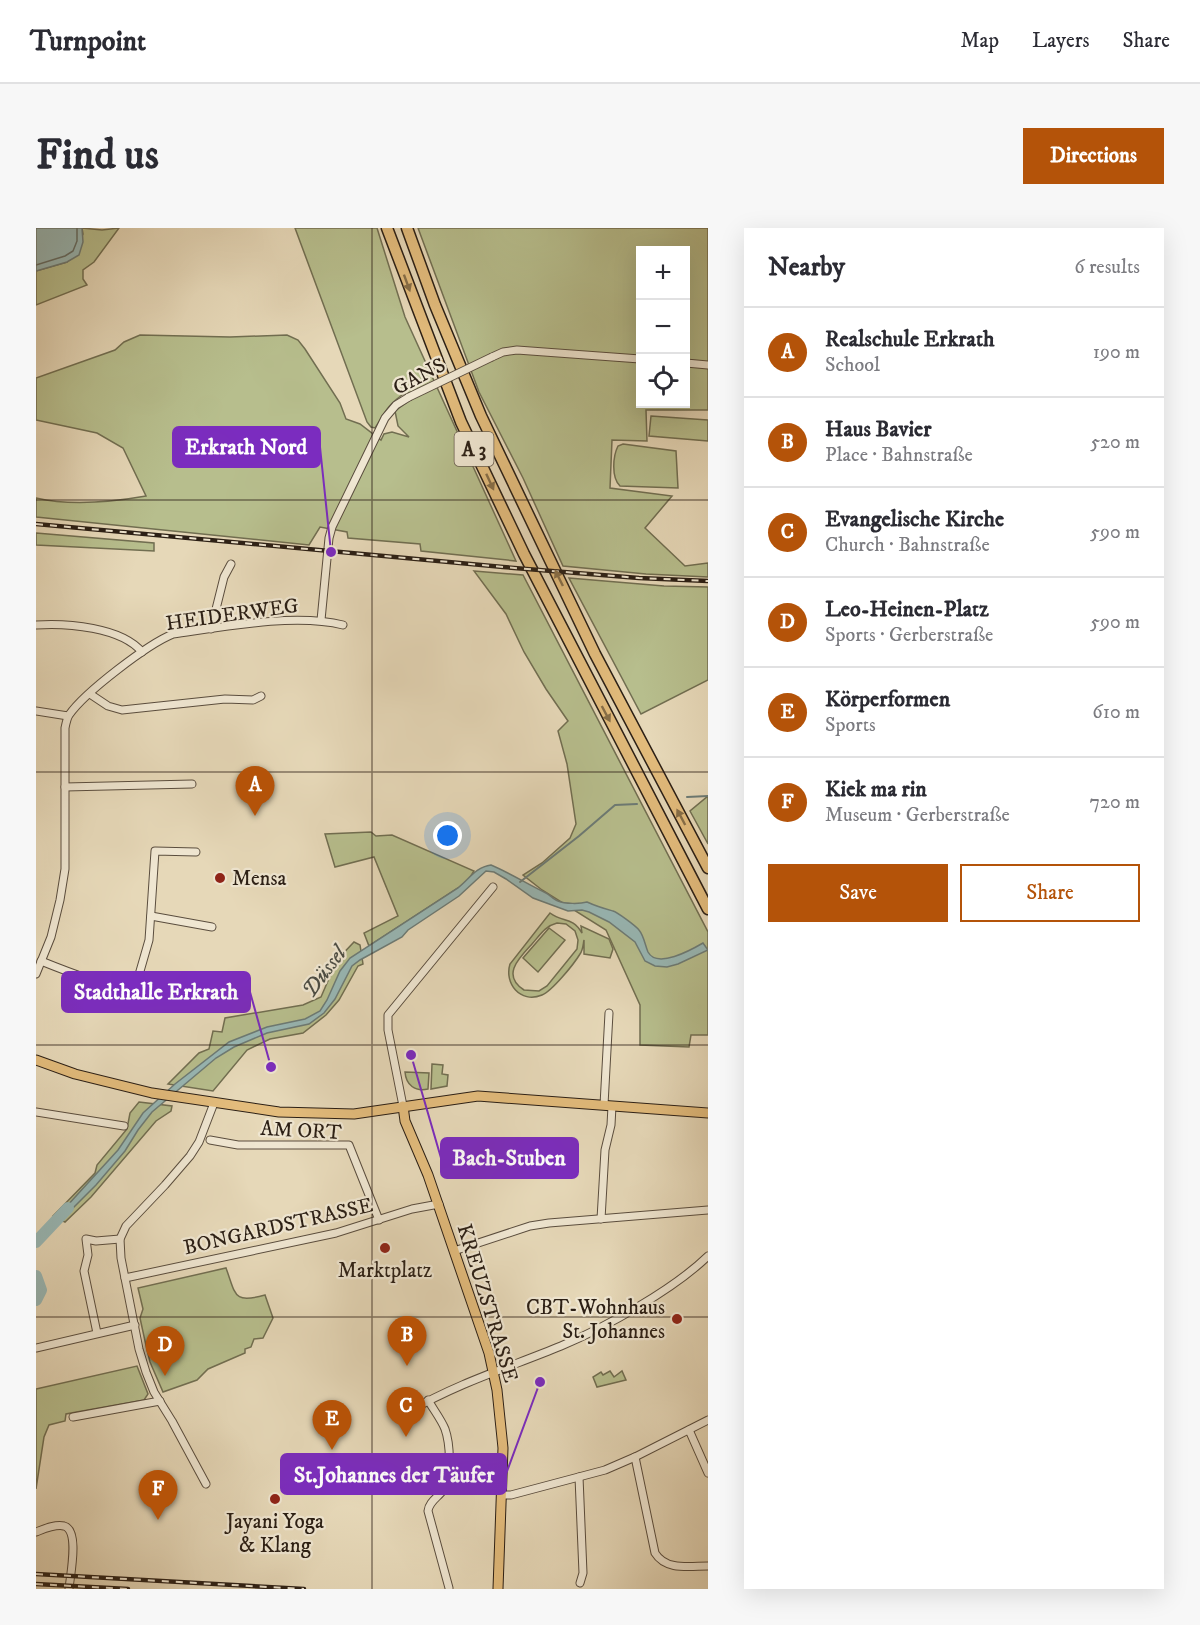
<!DOCTYPE html>
<meta charset="utf-8">
<style>
body{margin:0;font-family:"IM FELL DW Pica",serif;background:#f7f7f7;color:#2b2b33}
.controls{position:absolute;right:18px;top:18px;display:grid;overflow:hidden;border-radius:0px;box-shadow:0 6px 24px #0002}
.controls button{width:54px;height:54px;display:grid;place-items:center;padding:0;border:0;border-bottom:2px solid #e1e1e2;background:#fff;color:#2b2b33;font:30px sans-serif}
.you{position:absolute;left:412px;top:608px;width:21px;height:21px;margin:-15px;border:4px solid #fff;border-radius:50%;background:#1a73e8;box-shadow:0 0 0 9px #1a73e833}
.badge{display:grid;place-items:center;width:39px;height:39px;border-radius:50%;background:#b45309;color:#fff;font-size:20px;font-weight:700}
.pin{position:absolute;translate:-50% -50px;filter:drop-shadow(0 2px 3px #0008)}
.pin::after{content:'';position:absolute;top:32px;width:21px;height:18px;background:inherit;clip-path:polygon(0 0,100% 0,50% 100%)}
.list{margin:0;padding:0;list-style:none}
h2{display:flex;justify-content:space-between;align-items:center;height:78px;margin:0;padding:0 24px;font-size:26px}
h2 small{font-size:20px;font-weight:400;color:#7c7c81}
.list li{display:grid;grid-template-columns:39px 1fr auto;gap:18px;align-items:center;box-sizing:border-box;height:90px;padding:0 24px;border-top:2px solid #e1e1e2}
.list b{display:block;font-size:22px;white-space:nowrap}
.list p{margin:0;font-size:20px;white-space:nowrap;color:#7c7c81}
.list em{font-size:20px;font-style:normal;color:#7c7c81}
.actions{display:flex;gap:12px;padding:18px 24px}
.actions a{flex:1;padding:14px 0;border:2px solid #b45309;border-radius:0px;text-align:center;font-size:21px;color:#b45309}
.actions .main{background:#b45309;color:#fff}
.icon{flex:none;width:33px;height:33px;fill:none;stroke:currentColor;stroke-width:2;stroke-linecap:round;stroke-linejoin:round}
.map{position:relative;flex:none;width:672px;height:1361px;overflow:hidden;border-radius:0px}
header{display:flex;align-items:center;gap:36px;box-sizing:border-box;height:84px;padding:0 30px;background:#fff;border-bottom:2px solid #e1e1e2}
header strong{font-size:28px}
nav{display:flex;gap:33px;margin-inline-start:auto;font-size:21px}
.intro{display:flex;align-items:center;justify-content:space-between;box-sizing:border-box;height:144px;padding:0 36px}
h1{margin:0;font-size:42px}
.button{padding:15px 27px;border-radius:0px;background:#b45309;color:#fff;font-size:21px;font-weight:700}
main{display:flex;gap:36px;padding:0 36px}
aside{flex:1;background:#fff;border-radius:0px;box-shadow:0 6px 24px #0002}
.map>svg:first-child{display:block}
.green{fill:#b7be8d;stroke:#716e51;stroke-width:1.5;fill-rule:evenodd}
.water{fill:#98b8b6;stroke:#6c7b76;stroke-width:1.5}
.lines{fill:none;stroke-linecap:round;stroke-linejoin:round}
.shore{stroke:#626c66;stroke-width:1.5}
.stream{stroke:#6c7b76;stroke-width:2}
.river{stroke:#98b8b6;stroke-width:12}
.minor-casing{stroke:#5a4d3e;stroke-width:9}
.major-casing{stroke:#2b1f15;stroke-width:11}
.highway-casing{stroke:#2b1f15;stroke-width:13}
.minor{stroke:#efe6d1;stroke-width:7}
.major{stroke:#e3bc7c;stroke-width:9}
.highway{stroke:#e3bc7c;stroke-width:10}
.rail-casing{stroke:#2b1f15;stroke-width:4.5}
.rail{stroke:#efe6d1;stroke-width:2;stroke-dasharray:7;stroke-linecap:butt}
.minor-bridge-casing{stroke:#5a4d3e;stroke-width:9;stroke-linecap:butt}
.minor-bridge{stroke:#efe6d1;stroke-width:7}
.oneway{fill:#876e48}
.grid{fill:none;stroke:#2b1f15;stroke-width:1.5;stroke-opacity:0.55}
.poi-dot{fill:#8f2418;stroke:#efe6d1;stroke-width:2}
.labels{text-anchor:middle;stroke-width:4.5;stroke-linejoin:round;paint-order:stroke}
.shield{fill:#efe6d1;stroke:#665b4d;stroke-width:1.5}
.shield-label{font-size:20px;font-weight:bold;fill:#2b1f15}
.street-label{font-size:21px;fill:#2b1f15;stroke:#efe6d1}
.poi-label{font-size:21px;fill:#2b1f15;stroke:#efe6d1}
.water-label{font-size:22px;font-style:italic;fill:#4c4d45;stroke:#efe6d1}
.leader{fill:none;stroke:#7b2cbf;stroke-width:2}
.callout-dot{fill:#7b2cbf;stroke:#efe6d1;stroke-width:2}
.callout{fill:#7b2cbf;stroke:#7b2cbf;stroke-width:2}
.callout-label{font-size:22px;text-anchor:middle;font-weight:bold;fill:#fff}
</style>
<header>
<strong>Turnpoint</strong>
<nav><a>Map</a><a>Layers</a><a>Share</a></nav>
</header>
<div class="intro"><h1>Find us</h1><a class="button">Directions</a></div>
<main>
<div class="map">
<svg width="672" height="1361" viewBox="0 0 672 1361">
<rect width="100%" height="100%" fill="#e6d8b8"/>
<filter id="stains"><feTurbulence type="fractalNoise" baseFrequency=".00333" numOctaves="4"/><feColorMatrix values="0 0 0 0 .2 0 0 0 0 .09 0 0 0 0 .02 0 0 0 .5 -.17"/></filter>
<radialGradient id="worn" r=".72"><stop offset=".6" stop-color="#630" stop-opacity="0"/><stop offset="1" stop-color="#630" stop-opacity=".3"/></radialGradient>
<g class="green">
<path d="M46,0L66,2L83,0L58,34L47,42V51L51,57L0,77V43L31,34L47,6Z"/>
<path d="M259,0H341L369,89L480,333L385,323L384,316L312,310L311,304L284,299L273,317L0,289V270C34,278 76,274 110,268L87,220L61,205L0,192V150L79,122L88,114L104,107L194,109L251,107L262,112L269,121L304,175L310,191L324,196L345,212L348,206L356,204L373,209L362,198L359,183L370,175L369,165C351,177 350,183 339,200L335,199L331,194Z"/>
<path d="M382,0H672V134L650,133V22H604V176H650V137L672,139V182H610L611,213L576,212L574,260L636,268L609,300L649,338L672,335V349L610,346L527,338L487,250L443,164Z"/>
<path d="M615,188L672,192V213L613,208Z"/>
<path d="M587,216L640,223L642,260L584,258C575,249 577,228 582,218Z"/>
<path d="M0,305L118,315V323L0,317Z"/>
<path d="M438,343L487,347L672,704V807H655L653,819L604,817V777L570,702L506,662L487,647L506,635L534,610L540,596L531,536L522,503L532,493L510,461L488,424L470,386Z"/>
<path d="M533,350L628,358L672,359V452L605,486Z"/>
<path d="M672,568V616L654,583Z"/>
<path d="M335,604L340,608L356,607L438,643L433,651L422,660L333,718L328,705L362,688L338,629L299,639L289,606Z"/>
<path d="M514,685C527,695 536,688 546,705L545,698L573,711L577,721L574,730L548,726V712C547,717 547,722 544,726C538,736 516,763 506,767C484,776 468,755 474,736ZM521,695L530,696L539,703L542,712L541,721L511,758L503,763L488,762C465,747 483,730 496,716C504,707 509,698 521,695Z"/>
<path d="M513,700L529,712L502,744L487,730Z"/>
<path d="M318,714L324,717L327,736L322,738L303,772L290,787L267,805L234,811L211,822L177,863L132,856L163,825L173,821L177,803L186,804L189,790L267,777L285,769L301,732Z"/>
<path d="M396,836L407,837L406,846L412,847L411,858L395,861Z"/>
<path d="M369,844L393,845L392,861C379,864 370,857 369,844Z"/>
<path d="M103,874L136,878L135,883L120,893L55,969L29,994L17,988L59,945L61,937L91,901L94,885Z"/>
<path d="M190,1040C200,1067 197,1076 229,1067L237,1090L227,1110L218,1111L215,1119L209,1121V1125L172,1141L161,1152L127,1164L114,1134L109,1113L104,1090L107,1081L102,1060Z"/>
<path d="M101,1138L112,1166L108,1172L30,1186L29,1193L13,1197L8,1209L0,1261V1161Z"/>
<path d="M574,1143L578,1149L586,1143L590,1152L561,1159L557,1149L565,1144L567,1147Z"/>
</g>
<g class="water">
<path d="M0,0H46L47,14L43,27L31,34L0,43Z"/>
<path d="M455,637C474,645 491,656 510,665C514,667 518,672 522,673C529,676 544,676 551,674C562,679 566,680 577,683C581,684 600,698 603,702C608,708 609,717 612,724C621,741 655,722 667,715L672,722L642,736L631,739L619,738L609,733L599,714L573,694L553,684L546,682L532,683L497,670L470,651L458,644L450,643L423,668L372,702L366,709L324,732L316,738L299,771L288,785L273,796L231,805L198,819L180,830L116,884L102,902L89,923L60,957L24,993L20,990L82,922L107,885L139,856L193,814L231,799L269,791L284,783L291,772L304,743L314,730L422,660C433,651 440,639 455,637Z"/>
</g>
<g class="lines">
<path class="shore" d="M0,37L29,28L37,23L41,13V0"/>
<g class="stream">
<path d="M651,569L672,568"/>
<path d="M484,654L543,608L579,577L601,576"/>
</g>
<g class="river">
<path d="M0,1014L32,980"/>
<path d="M0,1048L5,1062L0,1072"/>
</g>
<defs>
<g id="minor">
<path d="M456,129L467,124L481,122L604,131"/>
<path d="M650,135L672,137"/>
<path d="M285,392L293,310L296,299L349,190L360,177L373,169"/>
<path d="M0,397C31,395 85,399 106,424"/>
<path d="M175,401L188,349L195,336"/>
<path d="M54,466L72,478L86,482L189,471L217,472L225,468"/>
<path d="M0,483L32,488"/>
<path d="M29,559L156,556"/>
<path d="M115,688L176,699"/>
<path d="M5,733C52,752 120,777 170,776"/>
<path d="M0,746L15,709L24,672L29,641V500C30,495 31,490 33,487C49,464 112,416 137,406C186,399 259,385 307,397"/>
<path d="M98,764L113,712L119,623L160,624"/>
<path d="M568,877L573,785"/>
<path d="M367,878L352,802V787L457,659"/>
<path d="M0,884L88,898"/>
<path d="M174,912L202,917H313L343,992"/>
<path d="M565,991L569,922L575,897L576,878"/>
<path d="M418,1023L494,998L513,995L672,982"/>
<path d="M89,1050L300,1005L376,981L403,976"/>
<path d="M61,1105L48,1043L52,1027L50,1011L60,1013L84,1011"/>
<path d="M0,1120L99,1097"/>
<path d="M392,1172C397,1181 405,1191 409,1201C414,1215 416,1247 408,1261C403,1269 393,1273 392,1283L413,1360"/>
<path d="M374,1183C422,1155 474,1139 525,1118C570,1099 637,1062 672,1028"/>
<path d="M37,1189L124,1173"/>
<path d="M653,1202L672,1245"/>
<path d="M599,1229L619,1325C630,1343 654,1338 672,1338"/>
<path d="M543,1249L547,1345L544,1355"/>
<path d="M170,1256L136,1193L118,1164L110,1144L103,1121L85,1030L84,1011L90,998L129,957L154,928L163,914L178,875"/>
<path d="M466,1267H475L569,1242L599,1229L672,1192"/>
<path d="M0,1304C8,1301 19,1296 28,1298C44,1302 34,1348 33,1361"/>
</g>
<g id="major">
<path d="M0,832L39,846L116,865L243,884L318,886L442,868L672,885"/>
<path d="M367,878L369,893L392,947L453,1125L461,1162L467,1220L462,1361"/>
</g>
<g id="highway">
<path d="M351,0L425,194L488,326L672,681"/>
<path d="M371,0L399,77L445,188L559,426L672,640"/>
</g>
</defs>
<use href="#minor" class="minor-casing"/>
<use href="#major" class="major-casing"/>
<use href="#highway" class="highway-casing"/>
<use href="#minor" class="minor"/>
<use href="#major" class="major"/>
<use href="#highway" class="highway"/>
<defs>
<g id="rail">
<path d="M0,296L467,339L603,350L672,353"/>
<path d="M0,1346L268,1361"/>
<path d="M0,1356L92,1361"/>
</g>
</defs>
<use href="#rail" class="rail-casing"/>
<use href="#rail" class="rail"/>
<defs>
<path id="minor-bridge" d="M373,169L456,129"/>
</defs>
<use href="#minor-bridge" class="minor-bridge-casing"/>
<use href="#minor-bridge" class="minor-bridge"/>
</g>
<defs><path id="oneway-solid" d="M-6-.8H1V-3.2L6.5 0L1 3.2V.8H-6Z" transform="scale(1.5)"/></defs>
<g class="oneway">
<use href="#oneway-solid" transform="translate(371 55) rotate(70)"/>
<use href="#oneway-solid" transform="translate(454 254) rotate(65)"/>
<use href="#oneway-solid" transform="translate(523 350) rotate(-116)"/>
<use href="#oneway-solid" transform="translate(570 486) rotate(62)"/>
<use href="#oneway-solid" transform="translate(645 589) rotate(-118)"/>
</g>
<path class="grid" d="M336,0V1361M0,272H672M0,544H672M0,817H672M0,1089H672"/>
<g class="poi-dot">
<circle cx="184" cy="650" r="6"/>
<circle cx="349" cy="1020" r="6"/>
<circle cx="641" cy="1091" r="6"/>
<circle cx="239" cy="1271" r="6"/>
</g>
<g class="labels">
<rect class="shield" x="418.5" y="204" width="39" height="34" rx="4.5"/>
<g class="shield-label">
<text x="438" y="228">A 3</text>
</g>
<g class="street-label">
<text transform="translate(383 148) rotate(-28)" y="7">GANS</text>
<text transform="translate(196 386) rotate(-8)" y="7">HEIDERWEG</text>
<text transform="translate(265 902) rotate(3)" y="7">AM ORT</text>
<text transform="translate(242 998) rotate(-13)" y="7">BONGARDSTRASSE</text>
<text transform="translate(452 1075) rotate(73)" y="7">KREUZSTRASSE</text>
</g>
<g class="poi-label">
<text x="196" y="657" text-anchor="start">Mensa</text>
<text x="349" y="1049">Marktplatz</text>
<text x="629" y="1086" text-anchor="end">CBT-Wohnhaus<tspan x="629" dy="24">St. Johannes</tspan></text>
<text x="239" y="1300">Jayani Yoga<tspan x="239" dy="24">&amp; Klang</tspan></text>
</g>
<g class="water-label">
<text transform="translate(287 743) rotate(-53)" y="8">Düssel</text>
</g>
</g>
<path class="leader" d="M295 324L284 219M235 839L214 764M375 827L405 930M504 1154L470 1246"/>
<g class="callout-dot">
<circle cx="295" cy="324" r="6"/>
<circle cx="235" cy="839" r="6"/>
<circle cx="375" cy="827" r="6"/>
<circle cx="504" cy="1154" r="6"/>
</g>
<g class="callout">
<rect x="137" y="199" width="147" height="40" rx="6"/>
<rect x="26" y="744" width="188" height="40" rx="6"/>
<rect x="405" y="910" width="137" height="40" rx="6"/>
<rect x="245" y="1226" width="225" height="40" rx="6"/>
</g>
<g class="callout-label">
<text x="210" y="226">Erkrath Nord</text>
<text x="120" y="771">Stadthalle Erkrath</text>
<text x="473" y="937">Bach-Stuben</text>
<text x="358" y="1254">St.Johannes der Täufer</text>
</g>
<rect width="100%" height="100%" filter="url(#stains)"/>
<rect width="100%" height="100%" fill="url(#worn)"/>
</svg>
<div class="controls">
<button>+</button>
<button>−</button>
<button><svg class="icon" aria-label="locate" viewBox="0 0 24 24"><circle cx="12" cy="12" r="6"/><path d="M12 2v4M12 18v4M2 12h4M18 12h4"/></svg></button>
</div>
<div class="you"></div>
<div class="pin badge" style="left:219px;top:588px">A</div>
<div class="pin badge" style="left:371px;top:1138px">B</div>
<div class="pin badge" style="left:370px;top:1209px">C</div>
<div class="pin badge" style="left:129px;top:1148px">D</div>
<div class="pin badge" style="left:296px;top:1222px">E</div>
<div class="pin badge" style="left:122px;top:1292px">F</div>
</div>
<aside>
<h2>Nearby<small>6 results</small></h2>
<ul class="list">
<li><span class="badge">A</span><div><b>Realschule Erkrath</b><p>School</p></div><em>190 m</em></li>
<li><span class="badge">B</span><div><b>Haus Bavier</b><p>Place · Bahnstraße</p></div><em>520 m</em></li>
<li><span class="badge">C</span><div><b>Evangelische Kirche</b><p>Church · Bahnstraße</p></div><em>590 m</em></li>
<li><span class="badge">D</span><div><b>Leo-Heinen-Platz</b><p>Sports · Gerberstraße</p></div><em>590 m</em></li>
<li><span class="badge">E</span><div><b>Körperformen</b><p>Sports</p></div><em>610 m</em></li>
<li><span class="badge">F</span><div><b>Kiek ma rin</b><p>Museum · Gerberstraße</p></div><em>720 m</em></li>
</ul>
<div class="actions"><a class="main">Save</a><a>Share</a></div>
</aside>
</main>
